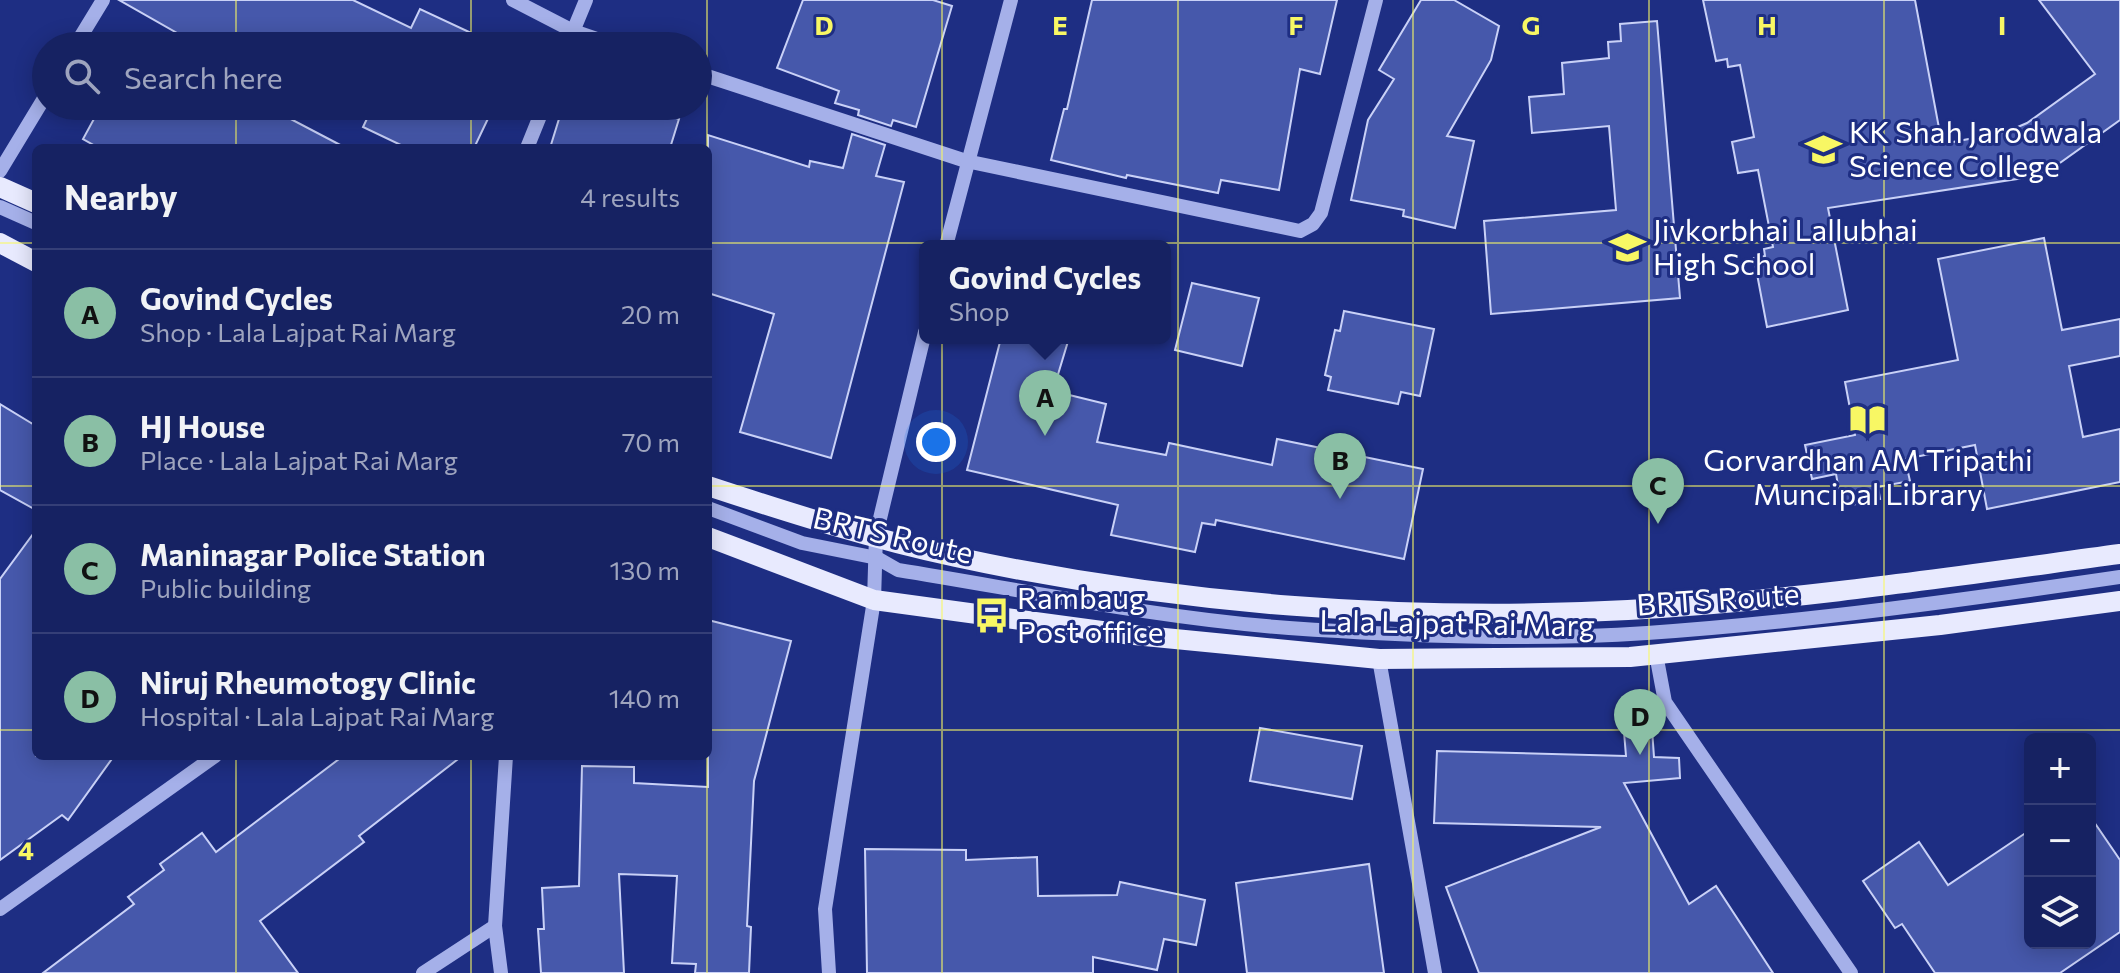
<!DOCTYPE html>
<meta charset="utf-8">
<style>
body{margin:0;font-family:Commissioner,sans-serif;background:#1f2a68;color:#f1f3f6}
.controls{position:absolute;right:24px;bottom:24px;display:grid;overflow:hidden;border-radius:12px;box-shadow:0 4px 20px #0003}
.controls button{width:72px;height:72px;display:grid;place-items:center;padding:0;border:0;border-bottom:2px solid #353f77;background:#162262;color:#f1f3f6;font:40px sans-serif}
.you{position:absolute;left:936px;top:442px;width:28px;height:28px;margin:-20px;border:6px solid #fff;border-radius:50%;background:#1a73e8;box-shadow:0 0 0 12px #1a73e833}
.badge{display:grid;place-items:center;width:52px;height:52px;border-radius:50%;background:#8abfa5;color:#111;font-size:26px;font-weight:700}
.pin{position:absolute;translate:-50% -66px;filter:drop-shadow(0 2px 4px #0008)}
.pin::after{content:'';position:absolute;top:42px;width:28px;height:24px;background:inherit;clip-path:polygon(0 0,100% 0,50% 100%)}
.popup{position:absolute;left:919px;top:240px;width:252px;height:104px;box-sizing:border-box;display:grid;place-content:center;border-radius:12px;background:#162262;filter:drop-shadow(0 2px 6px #0005);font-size:26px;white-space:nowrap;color:#9ea4be}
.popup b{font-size:30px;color:#f1f3f6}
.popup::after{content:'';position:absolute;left:50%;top:100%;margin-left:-16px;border:16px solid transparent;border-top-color:#162262}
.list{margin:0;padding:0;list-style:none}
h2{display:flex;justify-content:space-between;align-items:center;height:104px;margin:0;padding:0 32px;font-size:34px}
h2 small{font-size:26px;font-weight:400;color:#9ea4be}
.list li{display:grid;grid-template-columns:52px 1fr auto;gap:24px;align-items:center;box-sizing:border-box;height:128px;padding:0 32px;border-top:2px solid #353f77}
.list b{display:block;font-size:30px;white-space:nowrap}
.list p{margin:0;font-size:26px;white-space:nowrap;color:#9ea4be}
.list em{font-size:26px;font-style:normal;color:#9ea4be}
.icon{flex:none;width:44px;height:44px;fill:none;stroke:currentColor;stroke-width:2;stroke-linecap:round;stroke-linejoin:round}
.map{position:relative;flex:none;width:2120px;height:973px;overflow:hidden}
.search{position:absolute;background:#162262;box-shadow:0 4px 20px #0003;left:32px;top:32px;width:680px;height:88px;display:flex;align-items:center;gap:20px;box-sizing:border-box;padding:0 28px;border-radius:44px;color:#9ea4be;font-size:30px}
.panel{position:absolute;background:#162262;box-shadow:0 4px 20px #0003;left:32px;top:144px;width:680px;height:616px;border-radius:12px}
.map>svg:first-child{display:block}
.building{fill:#4658ab;stroke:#c9d1f7;stroke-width:2}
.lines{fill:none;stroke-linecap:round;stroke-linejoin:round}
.minor{stroke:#a5b0e9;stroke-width:14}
.major{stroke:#e8eafe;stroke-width:20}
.grid{fill:none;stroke:#f8f764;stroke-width:2;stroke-opacity:0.55}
.labels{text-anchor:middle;stroke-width:6;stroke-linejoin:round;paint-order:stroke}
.poi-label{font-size:30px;fill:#fff;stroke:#1e2e83;text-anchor:start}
.street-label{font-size:30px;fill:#fff;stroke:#1e2e83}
.grid-label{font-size:26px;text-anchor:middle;font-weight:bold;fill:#f8f764;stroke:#1e2e83;stroke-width:6;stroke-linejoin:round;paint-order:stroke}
</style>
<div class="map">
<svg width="2120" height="973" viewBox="0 0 2120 973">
<rect width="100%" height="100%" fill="#1e2e83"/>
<g class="building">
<path d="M119,0H353L411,28L420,9L499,46H200Z"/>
<path d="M803,0H933L952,6L916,127L893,120L891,126L858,115L859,110L835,103L839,91L777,68Z"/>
<path d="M1092,0H1337L1320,74L1300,69L1279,190L1221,180L1218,193L1127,175L1126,178L1051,160L1064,109H1067Z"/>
<path d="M1421,0H1454L1499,26L1491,60L1447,136L1474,141L1455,228L1403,216L1404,210L1351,200L1368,120L1394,79L1379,70Z"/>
<path d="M1703,0H1915L1942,144L2006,132L2027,123L2095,74L2039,0H2120V120L2043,175L1828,208L1848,310L1767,327L1754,258L1765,256L1764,249L1773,247L1758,170L1738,173L1732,142L1754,137L1740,65L1728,67L1727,59L1716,61Z"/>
<path d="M1657,21L1680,298L1491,314L1484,221L1616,210L1609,126L1532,133L1529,97L1564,94L1562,63L1609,58L1608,42L1621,41L1620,24Z"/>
<path d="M101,106H266L346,148H99L83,139Z"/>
<path d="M373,106H494L474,148H407L363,127Z"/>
<path d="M563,106H637L679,119L670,148H550Z"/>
<path d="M852,134L885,145L876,176L904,182L831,458L740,432L774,314L708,293V135L809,167L810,161L843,168Z"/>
<path d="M2044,238L2062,330L2120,319V356L2069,366L2083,437L2120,429V482L1987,509L1975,445L1905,459L1910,481L1878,487L1880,499L1842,507L1836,474L1812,479L1805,445L1855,435L1845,382L1958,360L1938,259Z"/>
<path d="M1192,283L1259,298L1242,366L1175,350Z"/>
<path d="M1344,311L1434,329L1420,396L1401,392L1398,404L1328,390L1331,377L1325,375L1335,330L1340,331Z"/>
<path d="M1001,338H1069L1053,391L1106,404L1097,442L1166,455L1169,443L1272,465L1277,439L1423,469L1404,559L1216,520L1215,525L1202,523L1195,552L1111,535L1118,505L967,470Z"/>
<path d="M0,404L36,426V510L0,490Z"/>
<path d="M36,530V756H114L68,820L62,815L0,860V579Z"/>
<path d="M708,620L791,641L754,781L747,926L751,927L749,973H695L696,964L672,963L677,876L619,874L624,973H541L538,929H544L542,888L579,886L582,766L634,767V783L708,787Z"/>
<path d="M1260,728L1362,746L1352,799L1250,781Z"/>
<path d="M1652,729L1654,757L1679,758L1680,778L1624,783L1689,904L1716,886L1773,973H1479L1446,887L1601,827L1434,823L1437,751L1626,756L1624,732Z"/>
<path d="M343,756H462L359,836L364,842L260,921L298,973H43L134,904L128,897L164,870L160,864L202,833L216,852Z"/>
<path d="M2090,816L2120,860V932L2060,973H1935L1902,924L1895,928L1863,881L1919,842L1948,885L2030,830V943H2090Z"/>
<path d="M865,849L966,850V860L1037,857L1038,896L1117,895L1120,882L1205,900L1196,945L1164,939L1157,970L1093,957V973H867Z"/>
<path d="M1369,864L1384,973H1247L1236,883Z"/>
</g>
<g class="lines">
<g class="minor">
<path d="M513,0L573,31L617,46"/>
<path d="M75,46L103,0"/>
<path d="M567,46L586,0"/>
<path d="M698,73L966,161L1300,231L1313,224L1321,213L1376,0"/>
<path d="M527,148L544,106"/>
<path d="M0,171L46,95"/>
<path d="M0,207L36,223"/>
<path d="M946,246L1011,0"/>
<path d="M708,508L802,543L877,558L898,570C1028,591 1158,618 1289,628C1407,636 1529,641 1647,633C1806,622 1963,600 2120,577"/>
<path d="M1656,654L1665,702L1851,973"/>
<path d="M1379,659L1435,973"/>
<path d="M0,909L215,756"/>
<path d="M423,973L495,926"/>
<path d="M501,973L495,926L506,756"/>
<path d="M829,973L825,909L874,600L876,535L925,332"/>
</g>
<g class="major">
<path d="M0,187L36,203"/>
<path d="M0,243L36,262"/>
<path d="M708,486C790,513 872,539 956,557C1173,604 1407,622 1628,610C1792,601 1957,576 2120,554"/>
<path d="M708,537L874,600L1124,634L1379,659L1630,657L1940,625L2120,601"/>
</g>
</g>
<path class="grid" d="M236,0V46M471,0V46M707,0V148M942,0V973M1178,0V973M1413,0V973M1649,0V973M1884,0V973M236,106V148M471,106V148M0,243H36M708,243H2120M0,486H36M708,486H2120M0,730H36M708,730H2120M236,756V973M471,756V973M707,756V973"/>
<defs>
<symbol id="university-bare" viewBox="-9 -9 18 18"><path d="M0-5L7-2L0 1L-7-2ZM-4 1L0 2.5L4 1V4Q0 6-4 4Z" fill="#f8f764" stroke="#1e2e83" stroke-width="2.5" paint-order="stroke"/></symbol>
<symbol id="school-bare" viewBox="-9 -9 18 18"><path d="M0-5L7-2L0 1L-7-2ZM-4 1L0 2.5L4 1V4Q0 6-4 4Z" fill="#f8f764" stroke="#1e2e83" stroke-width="2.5" paint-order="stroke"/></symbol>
<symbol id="library-bare" viewBox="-9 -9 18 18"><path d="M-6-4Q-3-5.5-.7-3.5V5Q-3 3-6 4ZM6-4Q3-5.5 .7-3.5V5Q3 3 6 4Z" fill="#f8f764" stroke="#1e2e83" stroke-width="2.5" paint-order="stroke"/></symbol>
<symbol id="bus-bare" viewBox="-9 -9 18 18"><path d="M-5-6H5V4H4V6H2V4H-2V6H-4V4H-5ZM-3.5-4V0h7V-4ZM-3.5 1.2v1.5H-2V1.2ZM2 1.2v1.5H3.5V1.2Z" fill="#f8f764" stroke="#1e2e83" stroke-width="2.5" paint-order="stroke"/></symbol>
</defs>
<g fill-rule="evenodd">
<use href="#university-bare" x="1798" y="124" width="51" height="51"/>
<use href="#school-bare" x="1602" y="222" width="51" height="51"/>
<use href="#library-bare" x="1842" y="394" width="51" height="51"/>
<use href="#bus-bare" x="966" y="590" width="51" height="51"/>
</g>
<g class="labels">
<g class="poi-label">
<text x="1849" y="143">KK Shah Jarodwala<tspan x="1849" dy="34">Science College</tspan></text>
<text x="1653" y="241">Jivkorbhai Lallubhai<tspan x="1653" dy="34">High School</tspan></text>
<text x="1868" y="471" text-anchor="middle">Gorvardhan AM Tripathi<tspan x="1868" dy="34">Muncipal Library</tspan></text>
<text x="1017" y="609">Rambaug<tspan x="1017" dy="34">Post office</tspan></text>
</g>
<g class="street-label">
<text transform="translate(893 536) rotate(13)" y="10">BRTS Route</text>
<text transform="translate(1718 600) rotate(-4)" y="10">BRTS Route</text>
<text transform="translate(1457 624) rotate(1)" y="10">Lala Lajpat Rai Marg</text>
</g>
</g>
<g class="grid-label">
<text x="824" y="35">D</text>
<text x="1060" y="35">E</text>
<text x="1296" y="35">F</text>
<text x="1531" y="35">G</text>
<text x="1767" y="35">H</text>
<text x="2002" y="35">I</text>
<text x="26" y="860">4</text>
</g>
</svg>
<div class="controls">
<button>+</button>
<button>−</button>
<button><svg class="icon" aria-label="layers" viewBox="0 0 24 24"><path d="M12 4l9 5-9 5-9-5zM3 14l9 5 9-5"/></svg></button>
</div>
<div class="you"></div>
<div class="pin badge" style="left:1045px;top:436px">A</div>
<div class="popup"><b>Govind Cycles</b>Shop</div>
<div class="pin badge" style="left:1340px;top:499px">B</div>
<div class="pin badge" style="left:1658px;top:524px">C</div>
<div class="pin badge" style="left:1640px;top:755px">D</div>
<div class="search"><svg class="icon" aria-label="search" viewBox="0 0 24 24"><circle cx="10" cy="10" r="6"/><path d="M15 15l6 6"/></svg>Search here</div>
<section class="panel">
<h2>Nearby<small>4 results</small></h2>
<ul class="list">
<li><span class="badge">A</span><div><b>Govind Cycles</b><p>Shop · Lala Lajpat Rai Marg</p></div><em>20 m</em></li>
<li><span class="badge">B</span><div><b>HJ House</b><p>Place · Lala Lajpat Rai Marg</p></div><em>70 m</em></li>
<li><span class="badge">C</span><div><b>Maninagar Police Station</b><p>Public building</p></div><em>130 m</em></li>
<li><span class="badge">D</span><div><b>Niruj Rheumotogy Clinic</b><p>Hospital · Lala Lajpat Rai Marg</p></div><em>140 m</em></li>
</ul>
</section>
</div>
